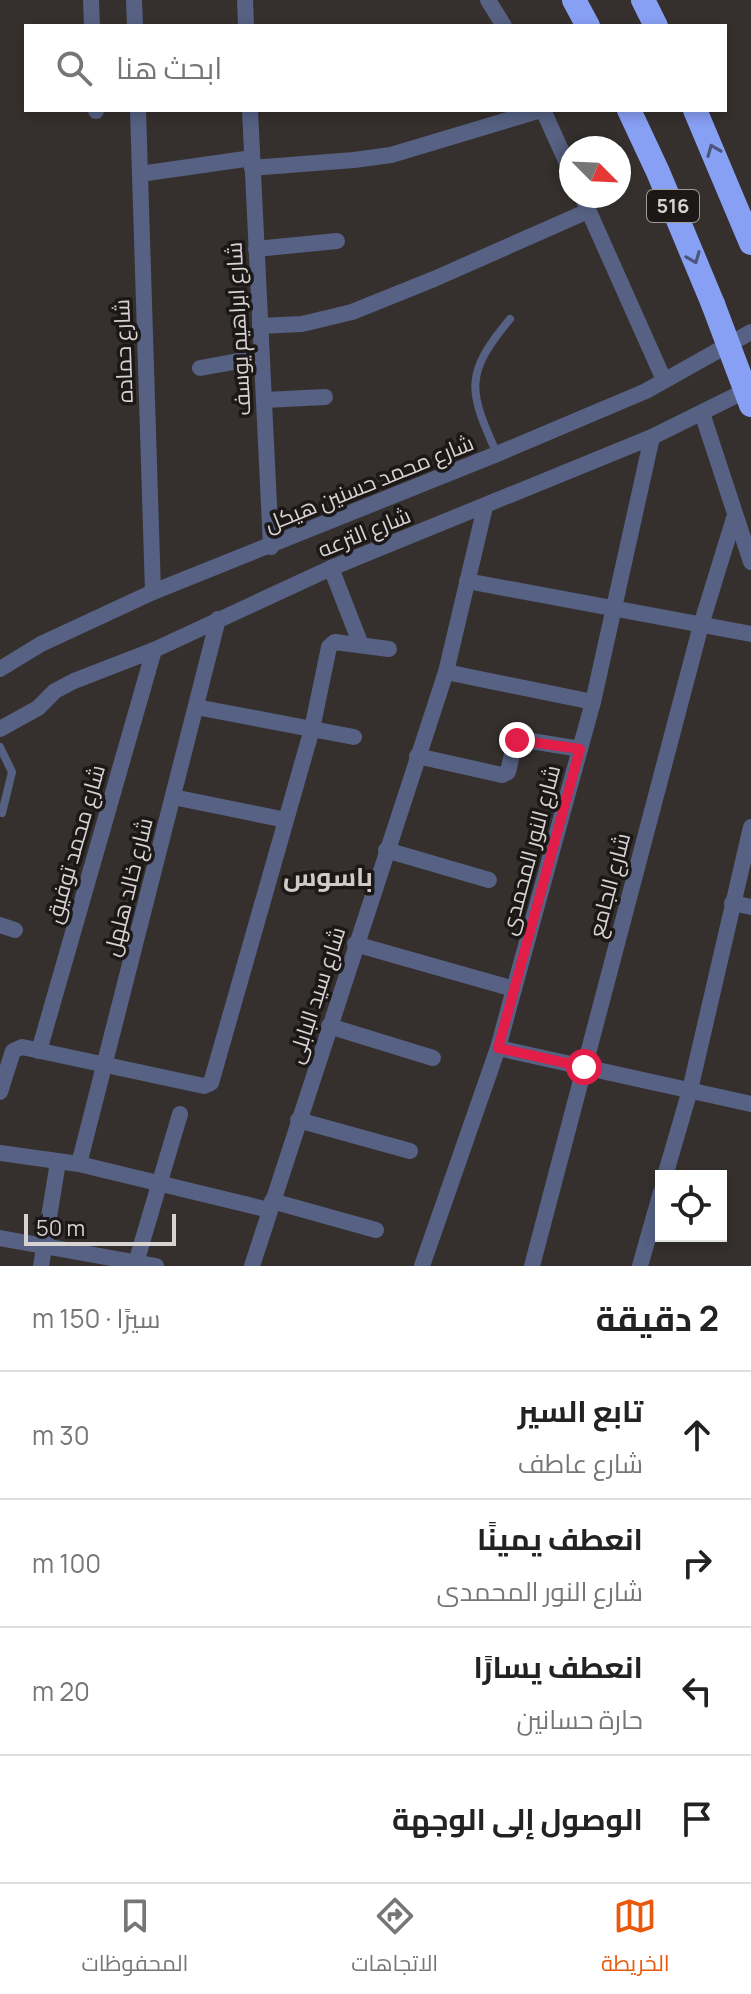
<!DOCTYPE html>
<html lang="ar">
<meta charset="utf-8">
<style>
body{margin:0;font-family:Manrope,Cairo,sans-serif;background:#f6f6f6;color:#222;direction:rtl}
.controls{position:absolute;right:24px;bottom:24px;display:grid;overflow:hidden;border-radius:0px;box-shadow:0 4px 12px #0003}
.controls button{width:72px;height:72px;display:grid;place-items:center;padding:0;border:0;border-bottom:2px solid #e0e0e0;background:#fff;color:#222;font:40px sans-serif}
.compass{position:absolute;left:559px;top:136px;width:72px;height:72px;border-radius:50%;background:#fff;box-shadow:0 4px 12px #0003;rotate:114deg}
.scale{position:absolute;left:24px;bottom:20px;width:152px;box-sizing:border-box;padding-left:8px;border:4px solid #d7d3d2;border-top:0;font-size:22px;line-height:28px;white-space:nowrap;color:#d7d3d2;-webkit-text-stroke:6px #1b1817;paint-order:stroke}
.stop{position:absolute;width:24px;height:24px;margin:-18px;border:6px solid #e11d48;border-radius:50%;background:#fff}
.stop.end{background:#e11d48;border-color:#fff;box-shadow:0 2px 8px #0008}
.list{margin:0;padding:0;list-style:none}
h2{display:flex;justify-content:space-between;align-items:center;height:104px;margin:0;padding:0 32px;font-size:34px}
h2 small{font-size:26px;font-weight:400;color:#767676}
.list li{display:grid;grid-template-columns:52px 1fr auto;gap:24px;align-items:center;box-sizing:border-box;height:128px;padding:0 32px;border-top:2px solid #e0e0e0}
.list b{display:block;font-size:30px;white-space:nowrap}
.list p{margin:0;font-size:26px;white-space:nowrap;color:#767676}
.list em{font-size:26px;font-style:normal;color:#767676}
.icon{flex:none;width:44px;height:44px;fill:none;stroke:currentColor;stroke-width:2;stroke-linecap:round;stroke-linejoin:round}
.map{position:relative;flex:none;width:751px;height:1266px;overflow:hidden;direction:ltr}
.search{position:absolute;background:#fff;box-shadow:0 4px 12px #0003;left:24px;right:24px;top:24px;height:88px;display:flex;align-items:center;gap:20px;box-sizing:border-box;padding:0 28px;border-radius:0px;color:#767676;font-size:30px}
.sheet{height:616px;background:#fff}
nav{display:flex;justify-content:space-around;align-items:center;box-sizing:border-box;height:112px;border-top:2px solid #e0e0e0;background:#fff;font-size:22px;color:#767676}
nav a{display:grid;justify-items:center;gap:4px}
nav .on{color:#ea580c}
.map>svg:first-child{display:block}
.lines{fill:none;stroke-linecap:round;stroke-linejoin:round}
.lane{stroke:#566183;stroke-width:8}
.street{stroke:#566183;stroke-width:16}
.highway{stroke:#88a0f4;stroke-width:24}
.highway-bridge{stroke:#88a0f4;stroke-width:24}
.oneway{stroke:#4c557a}
.route{stroke:#e11d48;stroke-width:10}
.labels{text-anchor:middle;stroke-width:7;stroke-linejoin:round;paint-order:stroke}
.shield{fill:#1b1817;stroke:#9f9b9a;stroke-width:2}
.shield-label{font-size:20px;font-weight:bold;fill:#d7d3d2}
.street-label{font-size:22px;fill:#d7d3d2;stroke:#1b1817}
.quarter-label{font-size:26px;font-weight:bold;fill:#d0c9c6;stroke:#1b1817}
</style>
<div class="map">
<svg width="751" height="1266" viewBox="0 0 751 1266">
<rect width="100%" height="100%" fill="#35302d"/>
<g class="lines">
<g class="lane">
<path d="M497,454C469,391 463,375 510,319"/>
<path d="M0,747L12,772L2,813"/>
</g>
<g class="street">
<path d="M91,0L92,26"/>
<path d="M134,0L135,26"/>
<path d="M245,0L246,26"/>
<path d="M488,0L504,26"/>
<path d="M96,110V111"/>
<path d="M138,110L153,592"/>
<path d="M250,110L271,547"/>
<path d="M543,110L571,172"/>
<path d="M252,168L354,160L391,155L541,110"/>
<path d="M140,174L252,158"/>
<path d="M582,196L664,380"/>
<path d="M256,249L337,241"/>
<path d="M260,326L302,324L352,312L434,279L588,211"/>
<path d="M200,368L261,357"/>
<path d="M264,400L325,397"/>
<path d="M702,413L751,562"/>
<path d="M331,568L361,645"/>
<path d="M467,581L751,634"/>
<path d="M0,669L41,644L153,592L497,454L646,391L751,332"/>
<path d="M446,672L593,702"/>
<path d="M196,707L354,737"/>
<path d="M0,729L38,708L55,691L74,681L154,650L331,568L652,437L751,388"/>
<path d="M417,756L502,775L508,772L515,741L519,739L580,749"/>
<path d="M173,797L286,820"/>
<path d="M386,850L489,880"/>
<path d="M732,903L751,907"/>
<path d="M0,925L15,930"/>
<path d="M355,944L514,989"/>
<path d="M329,1026L433,1058"/>
<path d="M498,1048L751,1104"/>
<path d="M39,1051L154,650"/>
<path d="M0,1092L13,1051L22,1047L204,1086L211,1083L312,729L329,647L335,642L389,649"/>
<path d="M298,1120L410,1151"/>
<path d="M0,1153L79,1164L269,1210"/>
<path d="M79,1164L218,619"/>
<path d="M665,1176L690,1090L751,827"/>
<path d="M272,1201L376,1230"/>
<path d="M0,1238L156,1266"/>
<path d="M41,1266L58,1162"/>
<path d="M135,1266L180,1114"/>
<path d="M252,1266L446,672L485,507"/>
<path d="M422,1266L498,1048L514,989L593,702L652,437"/>
<path d="M532,1266L701,625L734,518"/>
<path d="M640,1266L661,1192"/>
</g>
<g class="highway">
<path d="M574,0L588,26"/>
<path d="M643,0L656,26"/>
<path d="M629,110L658,172L713,304"/>
<path d="M695,110L751,243"/>
</g>
<path class="highway-bridge" d="M713,304L751,405"/>
</g>
<defs><path id="oneway-chevron" d="M-2-3.5L2.5 0L-2 3.5" fill="none" stroke-width="1.6" stroke-linecap="round" stroke-linejoin="round" transform="scale(2)"/></defs>
<g class="oneway">
<use href="#oneway-chevron" transform="translate(713 150) rotate(-112)"/>
<use href="#oneway-chevron" transform="translate(694 258) rotate(68)"/>
</g>
<g class="lines">
<path class="route" d="M517,740L580,749L498,1048L584,1067"/>
</g>
<g class="labels">
<rect class="shield" x="647" y="190" width="52" height="32" rx="6"/>
<g class="shield-label">
<text x="673" y="213">516</text>
</g>
<g class="street-label">
<text transform="translate(238 329) rotate(-93)" y="8">شارع ابراهيم يوسف</text>
<text transform="translate(123 351) rotate(-92)" y="8">شارع حماده</text>
<text transform="translate(369 483) rotate(-22)" y="8">شارع محمد حسنين هيكل</text>
<text transform="translate(364 532) rotate(-22)" y="8">شارع الترعه</text>
<text transform="translate(75 844) rotate(-74)" y="8">شارع محمد توفيق</text>
<text transform="translate(530 850) rotate(-75)" y="8">شارع النور المحمدى</text>
<text transform="translate(609 885) rotate(-75)" y="8">شارع الجامع</text>
<text transform="translate(128 887) rotate(-76)" y="8">شارع خالد هلهل</text>
<text transform="translate(316 995) rotate(-72)" y="8">شارع سيد البابلى</text>
</g>
<g class="quarter-label">
<text x="328" y="886">باسوس</text>
</g>
</g>
</svg>
<div class="controls">
<button><svg class="icon" aria-label="locate" viewBox="0 0 24 24"><circle cx="12" cy="12" r="6"/><path d="M12 2v4M12 18v4M2 12h4M18 12h4"/></svg></button>
</div>
<svg class="compass" viewBox="-18 -18 36 36"><path d="M0-13l5 13h-10z" fill="#e53935"/><path d="M0 13l5-13h-10z" fill="#767676"/></svg>
<div class="scale">50 m</div>
<div class="stop" style="left:584px;top:1067px"></div>
<div class="stop end" style="left:517px;top:740px"></div>
<div class="search"><svg class="icon" aria-label="search" viewBox="0 0 24 24"><circle cx="10" cy="10" r="6"/><path d="M15 15l6 6"/></svg>ابحث هنا</div>
</div>
<section class="sheet">
<h2>2 دقيقة<small>سيرًا · 150 m</small></h2>
<ul class="list">
<li><svg class="icon" aria-label="ahead" viewBox="0 0 24 24"><path d="M12 20V5M6 11l6-6 6 6"/></svg><div><b>تابع السير</b><p>شارع عاطف</p></div><em>30 m</em></li>
<li><svg class="icon" aria-label="right" viewBox="0 0 24 24"><path d="M7 20v-9h11M14 6l5 5-5 5"/></svg><div><b>انعطف يمينًا</b><p>شارع النور المحمدى</p></div><em>100 m</em></li>
<li><svg class="icon" aria-label="left" viewBox="0 0 24 24"><path d="M17 20v-9H6M10 6l-5 5 5 5"/></svg><div><b>انعطف يسارًا</b><p>حارة حسانين</p></div><em>20 m</em></li>
<li><svg class="icon" aria-label="arrive" viewBox="0 0 24 24"><path d="M6 21V4h12l-3 4 3 4H6"/></svg><div><b>الوصول إلى الوجهة</b></div></li>
</ul>
</section>
<nav>
<a class="on"><svg class="icon" aria-label="map" viewBox="0 0 24 24"><path d="M3 6l6-2 6 2 6-2v14l-6 2-6-2-6 2zM9 4v14M15 6v14"/></svg>الخريطة</a>
<a><svg class="icon" aria-label="directions" viewBox="0 0 24 24"><path d="M12 3l9 9-9 9-9-9zM9 14v-3h6M13 9l2 2-2 2"/></svg>الاتجاهات</a>
<a><svg class="icon" aria-label="saved" viewBox="0 0 24 24"><path d="M7 4h10v16l-5-4-5 4z"/></svg>المحفوظات</a>
</nav>
